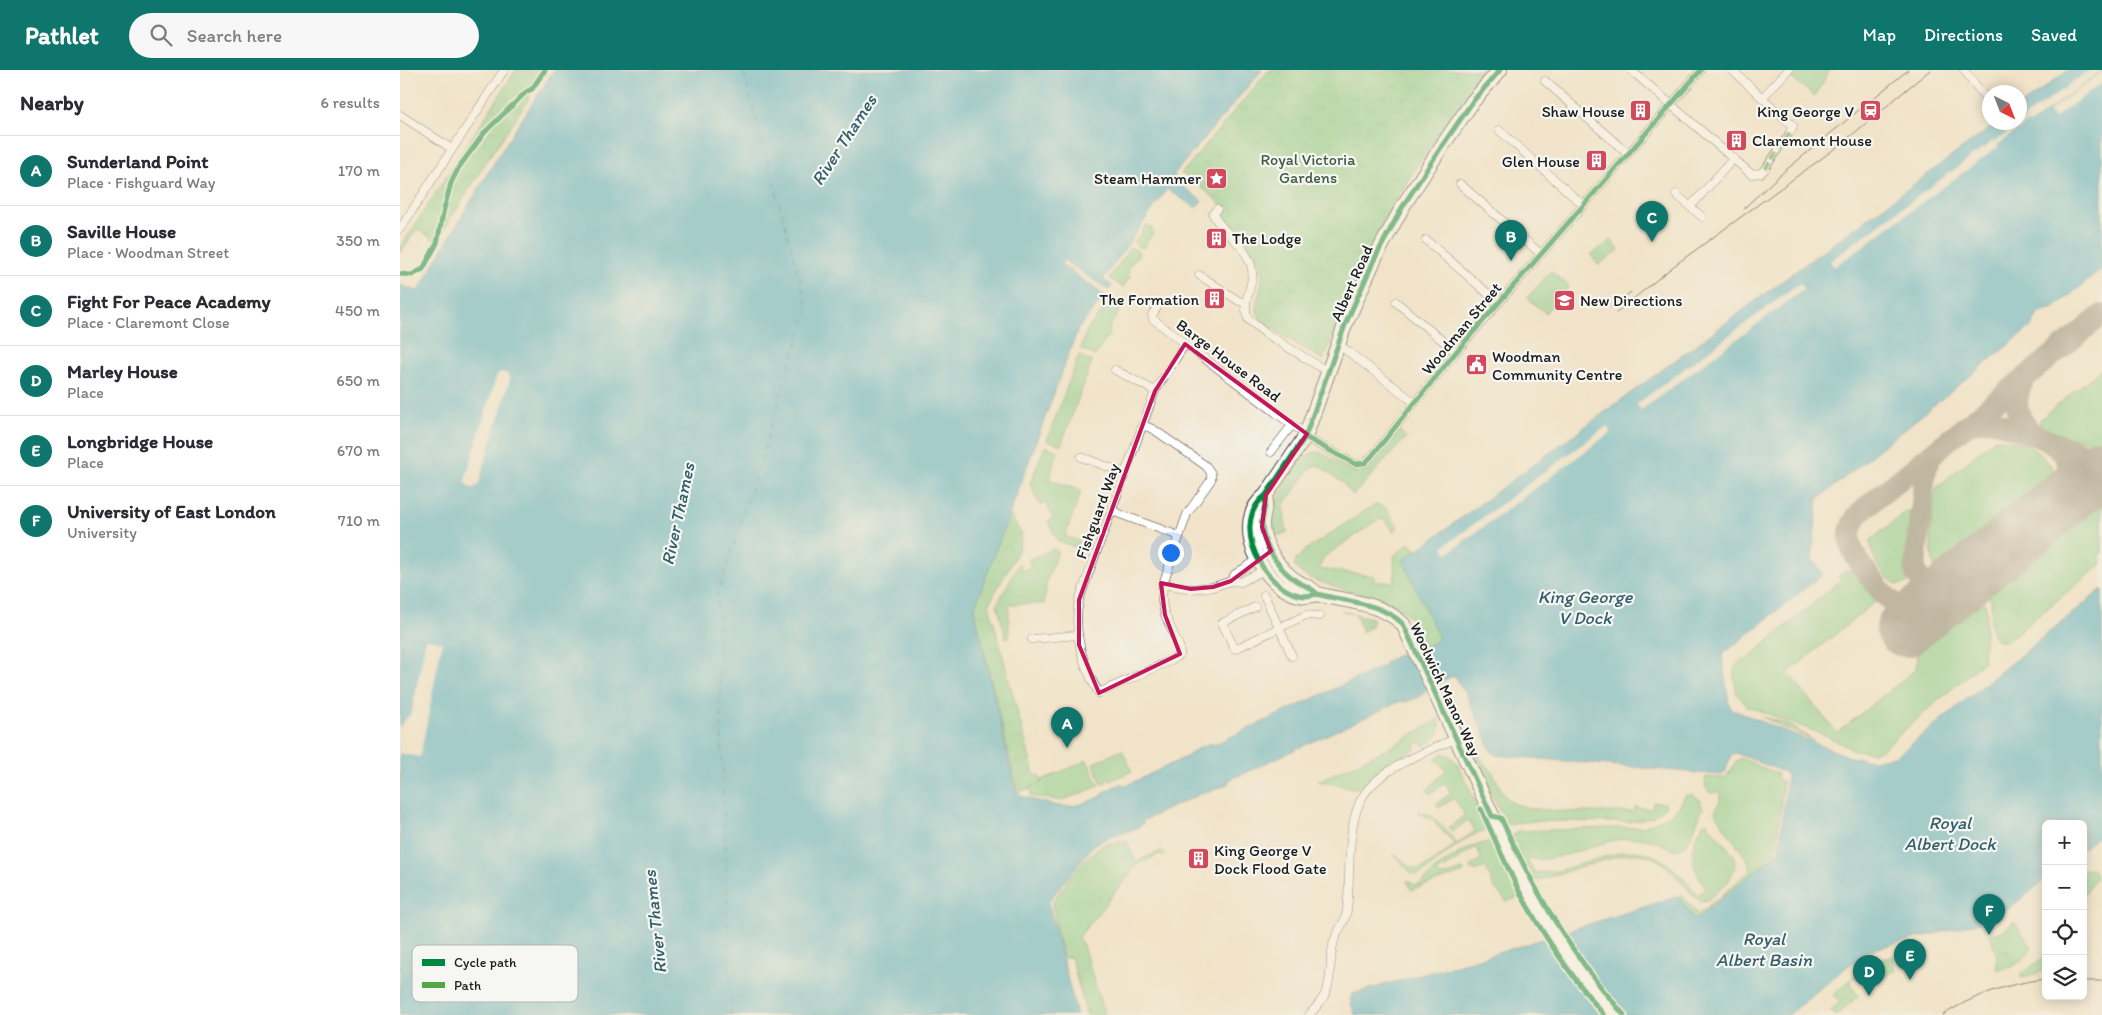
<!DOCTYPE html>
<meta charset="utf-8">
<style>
body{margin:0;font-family:Itim,sans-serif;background:#f7f7f7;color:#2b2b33}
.controls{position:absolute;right:15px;bottom:15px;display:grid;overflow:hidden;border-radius:8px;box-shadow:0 2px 12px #0003}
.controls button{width:45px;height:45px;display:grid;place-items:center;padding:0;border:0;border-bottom:1px solid #e1e1e2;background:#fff;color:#2b2b33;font:25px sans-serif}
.compass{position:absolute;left:1582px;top:15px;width:45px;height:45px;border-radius:50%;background:#fff;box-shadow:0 2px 12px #0003;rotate:138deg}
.you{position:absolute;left:770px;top:482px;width:18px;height:18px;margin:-12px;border:4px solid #fff;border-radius:50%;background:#1a73e8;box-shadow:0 0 0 8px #1a73e833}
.badge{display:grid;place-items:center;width:32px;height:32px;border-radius:50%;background:#0f766e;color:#fff;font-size:16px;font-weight:700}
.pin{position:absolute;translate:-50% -41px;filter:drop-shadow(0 1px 2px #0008)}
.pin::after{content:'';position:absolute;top:26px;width:18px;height:15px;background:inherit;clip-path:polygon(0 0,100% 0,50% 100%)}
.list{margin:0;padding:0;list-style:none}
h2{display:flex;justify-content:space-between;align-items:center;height:65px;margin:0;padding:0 20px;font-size:21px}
h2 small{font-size:16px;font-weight:400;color:#7c7c81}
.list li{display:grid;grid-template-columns:32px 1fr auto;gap:15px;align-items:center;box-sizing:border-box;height:70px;padding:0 20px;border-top:1px solid #e1e1e2}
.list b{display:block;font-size:19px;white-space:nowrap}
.list p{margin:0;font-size:16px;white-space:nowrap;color:#7c7c81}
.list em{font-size:16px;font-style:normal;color:#7c7c81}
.icon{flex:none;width:28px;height:28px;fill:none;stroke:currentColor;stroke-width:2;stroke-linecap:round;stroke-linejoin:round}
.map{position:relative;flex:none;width:1702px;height:945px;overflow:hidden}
header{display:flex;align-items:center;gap:30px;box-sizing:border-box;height:70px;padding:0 25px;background:#0f766e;color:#fff}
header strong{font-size:24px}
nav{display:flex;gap:28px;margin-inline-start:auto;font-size:18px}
.search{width:350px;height:45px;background:#f7f7f7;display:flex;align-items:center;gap:12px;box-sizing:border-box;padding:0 18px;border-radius:28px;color:#7c7c81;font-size:19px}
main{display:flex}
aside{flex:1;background:#fff}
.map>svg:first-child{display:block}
.grass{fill:#82cf8d;stroke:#4f7654}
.forest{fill:url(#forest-crowns);stroke:#42674a}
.park{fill:url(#park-crowns);stroke:#4f7654}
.water{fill:#4bafca;stroke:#346673}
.pier{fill:#f1e3c9}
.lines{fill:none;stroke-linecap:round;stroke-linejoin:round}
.ferry{stroke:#315e6a;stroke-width:1;stroke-dasharray:6 5;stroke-linecap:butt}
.taxiway{stroke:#868072;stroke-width:22}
.runway{stroke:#868072;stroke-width:58}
.pedestrian-casing{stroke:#3c3a36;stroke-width:8}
.minor-casing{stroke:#3c3a36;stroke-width:9}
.trunk-casing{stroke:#3c3a36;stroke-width:16}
.pedestrian{stroke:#fff;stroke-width:6}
.minor{stroke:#fff;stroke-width:8}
.trunk{stroke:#fff;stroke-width:14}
.tram{stroke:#1c1c1c;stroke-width:1}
.quiet{stroke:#52a943;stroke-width:4;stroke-dasharray:8 4;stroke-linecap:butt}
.cycleway-casing{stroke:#f6f6f2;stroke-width:8}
.cycleway{stroke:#00873e;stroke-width:5}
.marked{fill:none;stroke:#c2185b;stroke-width:4;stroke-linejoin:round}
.labels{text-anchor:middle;stroke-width:4.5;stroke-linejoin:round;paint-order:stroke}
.poi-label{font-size:16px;fill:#1c1c1c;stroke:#f6f6f2;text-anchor:end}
.park-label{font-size:16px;fill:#405b44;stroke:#f6f6f2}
.street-label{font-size:16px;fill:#1c1c1c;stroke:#f6f6f2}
.water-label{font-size:18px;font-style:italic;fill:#315e6a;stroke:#f6f6f2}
.key{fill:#f6f6f2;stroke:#b5b5b2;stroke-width:1}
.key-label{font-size:14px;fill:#1c1c1c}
</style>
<header>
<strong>Pathlet</strong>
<div class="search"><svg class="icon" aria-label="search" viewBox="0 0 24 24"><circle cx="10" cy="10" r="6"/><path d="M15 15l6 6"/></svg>Search here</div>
<nav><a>Map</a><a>Directions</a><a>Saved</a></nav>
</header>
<main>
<aside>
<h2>Nearby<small>6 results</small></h2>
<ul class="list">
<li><span class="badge">A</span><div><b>Sunderland Point</b><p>Place · Fishguard Way</p></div><em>170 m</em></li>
<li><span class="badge">B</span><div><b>Saville House</b><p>Place · Woodman Street</p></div><em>350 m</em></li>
<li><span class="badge">C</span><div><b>Fight For Peace Academy</b><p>Place · Claremont Close</p></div><em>450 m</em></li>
<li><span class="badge">D</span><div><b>Marley House</b><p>Place</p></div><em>650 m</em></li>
<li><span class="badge">E</span><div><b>Longbridge House</b><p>Place</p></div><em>670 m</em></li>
<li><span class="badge">F</span><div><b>University of East London</b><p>University</p></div><em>710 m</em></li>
</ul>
</aside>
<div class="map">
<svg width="1702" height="945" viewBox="0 0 1702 945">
<defs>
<pattern id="forest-crowns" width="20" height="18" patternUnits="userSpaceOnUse" patternTransform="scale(1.25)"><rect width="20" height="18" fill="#69b278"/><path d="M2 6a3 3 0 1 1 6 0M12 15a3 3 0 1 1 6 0" fill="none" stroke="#569062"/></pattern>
<pattern id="park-crowns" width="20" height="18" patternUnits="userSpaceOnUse" patternTransform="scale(1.25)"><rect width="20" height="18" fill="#82cf8d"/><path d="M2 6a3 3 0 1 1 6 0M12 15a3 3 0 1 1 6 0" fill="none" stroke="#70b179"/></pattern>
</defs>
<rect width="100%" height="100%" fill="#f6f6f2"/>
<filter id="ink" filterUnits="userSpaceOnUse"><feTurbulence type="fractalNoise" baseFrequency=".02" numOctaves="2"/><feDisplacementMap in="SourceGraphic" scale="10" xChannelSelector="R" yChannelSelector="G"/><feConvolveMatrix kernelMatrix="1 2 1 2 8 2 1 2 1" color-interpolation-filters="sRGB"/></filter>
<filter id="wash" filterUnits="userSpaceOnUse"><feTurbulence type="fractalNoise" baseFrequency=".0096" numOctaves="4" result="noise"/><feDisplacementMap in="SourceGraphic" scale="20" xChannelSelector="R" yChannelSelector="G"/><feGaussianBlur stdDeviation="1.12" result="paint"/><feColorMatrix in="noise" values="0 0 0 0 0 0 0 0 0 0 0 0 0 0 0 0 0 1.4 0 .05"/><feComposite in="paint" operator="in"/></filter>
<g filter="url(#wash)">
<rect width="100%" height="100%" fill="#f1e3c9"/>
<g class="grass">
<path d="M1396,0H1430L1415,26L1390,7Z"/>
<path d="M746,155L751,157L753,163L743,178H740L733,172L742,163L741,162Z"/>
<path d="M1211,170L1219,180L1198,195L1191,185Z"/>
<path d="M730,177L738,181L739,184L728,198L730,201L727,205L730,207L723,217L709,208L721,191H722Z"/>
<path d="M1151,201L1169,216L1145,243L1127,228Z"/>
<path d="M709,233L720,240L709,258L710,263L695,286L681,279L687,260Z"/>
<path d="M679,285L692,292L661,375L647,370Z"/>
<path d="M1702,299V369C1688,375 1653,363 1640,355V349Z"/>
<path d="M999,360L1006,368L953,425L943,413L918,395L911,397L883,436L887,463L876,466C872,461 871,457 871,451C871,437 900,383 915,382C929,381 948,410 968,396Z"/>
<path d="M1595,369C1617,369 1642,380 1653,399H1654L1656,405L1537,501C1526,486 1532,435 1537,417Z"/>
<path d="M645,376L658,381L649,409L681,421L665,466L693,476L690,483L657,470L648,451L653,448L646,433L640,435L630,414Z"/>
<path d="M1702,428V483L1699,486L1702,494L1607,571H1598C1583,555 1598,540 1587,522Z"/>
<path d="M976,434L986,438L998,457L994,462L985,449H979L924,487L919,499L975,506L974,512H995L994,486L1009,473L1017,480L1004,490L1005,494L1038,566V571L1025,577L1021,568H1019C1015,560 1013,550 1007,544C983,522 903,517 894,495L896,490L904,481Z"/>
<path d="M1508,440L1510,443L1504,503L1508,513L1497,515C1482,505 1471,488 1470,471Z"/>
<path d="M652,479L658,481L647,510L644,534H609V567L606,568L597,534L619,494L623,501L631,496L628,490Z"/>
<path d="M1446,501H1452L1476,531L1388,603L1437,663L1516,599L1517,579L1582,525L1587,540L1583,587L1585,590L1483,679L1472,682L1453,680L1427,666L1347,636L1337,624L1334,607L1335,597L1342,589L1345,591L1441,510L1438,507Z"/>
<path d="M584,537L634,714L687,690L699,716L661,731L631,726L632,720L618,717Z"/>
<path d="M1055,636L1083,693C1098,701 1097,723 1112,732C1129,744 1210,742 1234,742L1235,737L1252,739L1253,732L1265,733V737L1252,747L1230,752L1132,751L1107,754L1061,665L1051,638Z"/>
<path d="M1362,647L1387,653L1414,671Z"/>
<path d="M1039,649C1043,663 1036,671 1023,676L1021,672L1015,674L1016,679L994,690L959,717L954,718L918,711L989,678Z"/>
<path d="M722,680L732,701L710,711V707H707L706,712L702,714L693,693Z"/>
<path d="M1042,683L1050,686L1057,693L1088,759C1063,767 1043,787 1023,803L1016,805L1010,802L994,785C1001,787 1004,793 1010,797C1021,806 1046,781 1055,774L1030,748L1017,742C1034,741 1047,762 1057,774L1075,761L1068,750L1052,762L1049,757L1065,745L1054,728L1039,738L1036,734L1051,723L1045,713L1030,724L1027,720L1046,700L1035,689Z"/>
<path d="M1340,688L1378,704L1377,708L1383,712L1376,784L1295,850L1278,827L1282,825L1298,845L1351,800L1348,791L1316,745L1315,742L1320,731V724L1319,722L1310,723L1305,716L1306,707L1324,708C1332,702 1332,694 1340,688Z"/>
<path d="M1291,724L1299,729L1303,738C1296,751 1291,780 1273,780C1222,747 1182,793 1130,789L1128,791L1135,803L1157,801L1221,782C1258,776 1276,800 1298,825L1306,818C1290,792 1287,781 1304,753H1307L1334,785L1335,798L1328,812L1308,830L1300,831C1273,808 1265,778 1222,785L1135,811L1119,784L1112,765L1117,764V761L1243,757L1269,746L1279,737L1285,726Z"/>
<path d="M726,770L736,792L762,780L765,785L761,786L760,784L738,794L678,868L682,873L705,945H687L671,887L664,888L657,865L652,832C666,814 680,791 699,777C707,772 717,773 726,770Z"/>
<path d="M1093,770L1120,826L1107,832L1094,817L1086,797L1074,801L1071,800L1070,797L1081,789L1078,780L1075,778C1065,783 1046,800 1039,800L1036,803C1045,810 1054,801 1063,800L1064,803L1011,820L1007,810L1015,815L1021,814L1037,798L1065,779Z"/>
<path d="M1689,799L1694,800L1696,807L1689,819L1683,824V800Z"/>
<path d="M1646,885V900L1622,908L1620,906Z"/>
<path d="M1493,886V894L1496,900L1472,916L1463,903L1452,908L1472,892Z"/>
<path d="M1451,909L1452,917L1458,926L1437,945H1434L1430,941L1440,932L1433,925Z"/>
</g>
<path class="forest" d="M941,541L973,548L972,557L962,562L955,544Z"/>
<g class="park">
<path d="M116,0H141L133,12L128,30L84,95L41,165L35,170L17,159L0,183V178Z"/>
<path d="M869,0H1089C1041,54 997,122 966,188C950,221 937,256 923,290C910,281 869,259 861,249C851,236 862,222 862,208C863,187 838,160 823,148L822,137L817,130L785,105L781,104Z"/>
<path d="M609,443L622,465L618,481L589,534L634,704L639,706L642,712L618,723L574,539Z"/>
<path d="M1614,852L1632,877C1626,891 1612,898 1598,900L1596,898L1597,887L1590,864L1601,862Z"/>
</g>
<path class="water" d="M154,0H862L774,104L778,113L802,131L796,138L767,119L703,209L712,216L709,220L664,190L661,194L705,226L678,259L574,539L616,722L621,726C658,736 665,743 702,726L703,723L713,717L722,714L725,716L790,685L791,683L800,677L812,673L813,675L985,595V592L996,586L1006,583L1007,585L1037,571L1038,566L1005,495L1003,493L1004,490L1597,53L1620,52V36L1668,0H1702V199L1653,239C1643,239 1635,245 1633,255L1418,429L1412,489L1423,504L1323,584L1322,588L1329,634L1331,639L1447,686C1464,691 1483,692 1499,684L1702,519V763L1683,779V754H1646V809L1597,848L1466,881L1388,945H955L950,930L952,924L1085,887L1275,827L1279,828L1295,850L1379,782L1387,707L1386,703L1335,683L1331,685L1325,703L1321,705L1096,685L1092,682L1064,619H1062L1056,607L1053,606L1024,620L1025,623L1018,628L1005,632L1001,631L829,710L828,714L809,722L807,721L742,751L743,754C727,765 707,764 692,777L648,832L677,945H0V215L18,221L98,86Z"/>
<g class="pier">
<path d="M1690,0H1702L1629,54L1627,53L1597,75L1598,77L1434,197L1430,191L1593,71L1595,72L1625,50L1624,48Z"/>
<path d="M1702,2V13L1654,48L1649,41Z"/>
<path d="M1400,213L1404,219L1241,340L1237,334Z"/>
<path d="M101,302L107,304L110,309L78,415L73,418L68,416L65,411L97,305Z"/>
<path d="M1207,356L1211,362L1048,483L1043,477Z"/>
<path d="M26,569L42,572L20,687L0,683V657L12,642Z"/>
<path d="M1162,860L1201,915L1226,945H1201L1172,909L1143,866Z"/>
</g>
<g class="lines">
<path class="ferry" d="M331,945L317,527L408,239L343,0"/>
<g class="taxiway">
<path d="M1626,307C1611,328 1616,350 1635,365"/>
<path d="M1567,355L1577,351L1592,350L1682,383L1702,384"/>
<path d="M1649,371C1676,387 1673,412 1657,435"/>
<path d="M1535,382L1529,390L1525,404L1515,498C1520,518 1537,524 1556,517"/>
<path d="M1539,530C1528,536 1518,540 1505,537C1490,534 1482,522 1473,510C1453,486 1436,463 1466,437L1702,245"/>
</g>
<path class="runway" d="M1505,558L1702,398"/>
</g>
</g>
<g filter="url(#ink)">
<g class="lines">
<defs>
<path id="pedestrian" d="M1365,99L1390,62"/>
<g id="minor">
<path d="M1231,0L1351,104L1361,103L1365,99"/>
<path d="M1332,0L1393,56L1390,62"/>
<path d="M1564,0L1590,34"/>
<path d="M1145,11L1227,83"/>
<path d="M1363,27L1388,0"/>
<path d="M0,45L52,79"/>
<path d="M1099,60L1183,135"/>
<path d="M1060,114L1141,184"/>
<path d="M1276,124L1302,147"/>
<path d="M1290,137L1334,88"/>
<path d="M817,139L813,144C822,163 843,171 851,195C857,213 840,230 848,249L865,263L928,302"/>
<path d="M0,159L104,0"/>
<path d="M1026,170L1099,233"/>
<path d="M799,205L839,231L846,233"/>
<path d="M996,232L1056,282"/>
<path d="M758,236L752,245L753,249L892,355L907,364"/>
<path d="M938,274L1014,332"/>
<path d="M715,300L755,321"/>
<path d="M742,355L753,359L806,396L811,403V410L787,444L763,514L762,531L765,545L779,576L780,584"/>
<path d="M905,367L955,394L965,393L971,387L1056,282L1301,0"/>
<path d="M871,382L892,355"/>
<path d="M681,387L725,403"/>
<path d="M712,439L717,443L779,466"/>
<path d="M831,511L835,504L871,481"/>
<path d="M763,514L791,519L813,517L831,511L841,512L866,499"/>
<path d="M864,525L892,586"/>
<path d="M855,537L822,553L835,579L906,545L920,546"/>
<path d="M632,569L678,565"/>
<path d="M780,584L774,589L699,623C682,596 673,562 679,530L755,321L785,274"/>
<path d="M909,945C936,917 927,910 933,875C935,862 946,853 947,840C951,807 946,765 959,734C972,701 1025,682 1055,669"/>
</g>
<g id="trunk">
<path d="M1100,0L1073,31L1042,76L1003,136L975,188L945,255L905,367L866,425C823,457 875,539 917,524C947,532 980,532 1003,554L1125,816L1174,896L1213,945"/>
<path d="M866,425C866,435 863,443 862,452C861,472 877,496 891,507C900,515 910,516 917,524"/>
</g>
</defs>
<use href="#pedestrian" class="pedestrian-casing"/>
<use href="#minor" class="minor-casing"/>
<use href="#trunk" class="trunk-casing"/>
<use href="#pedestrian" class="pedestrian"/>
<use href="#minor" class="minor"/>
<use href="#trunk" class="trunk"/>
<g class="tram">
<path d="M1344,138L1381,104L1508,0"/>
<path d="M1211,237L1231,222"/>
<path d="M1216,243L1275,195L1440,75L1530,0"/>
<path d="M1683,911H1702"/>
<path d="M1543,945C1574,925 1609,913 1646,909"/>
</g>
<path class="quiet" d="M1365,99L1390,62"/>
<defs>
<g id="cycleway">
<path d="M1100,0L1073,31L1042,76L1003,136L975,188L945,255L905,367L866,425C823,457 875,539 917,524C947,532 980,532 1003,554L1092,746L1101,748C1135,822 1170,883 1224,945"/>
<path d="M0,204L12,205L23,199L37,173L44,139L51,113L59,97L85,62L126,22L132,19L145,0"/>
<path d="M905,367L955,394L965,393L971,387L1056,282L1301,0"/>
<path d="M866,425C866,435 863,443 862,452C861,472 877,496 891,507C900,515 910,516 917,524"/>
<path d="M1081,739C1093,765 1105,793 1118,819C1142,864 1171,906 1204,945"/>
</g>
</defs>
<use href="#cycleway" class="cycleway-casing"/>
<use href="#cycleway" class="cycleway"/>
</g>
</g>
<path d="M0 0H1702V945H0ZM785,274L907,364L866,425L862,457L871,481L831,511L813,517L791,519L761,513L765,545L780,584L699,623L679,575V530L755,321Z" fill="#f1e3c9" fill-opacity=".55" fill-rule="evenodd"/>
<path class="marked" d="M785,274L907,364L866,425L862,457L871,481L831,511L813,517L791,519L761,513L765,545L780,584L699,623L679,575V530L755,321Z"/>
<defs>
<symbol id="building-square" viewBox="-11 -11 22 22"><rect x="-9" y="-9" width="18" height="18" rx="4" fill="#d1495b" stroke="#f6f6f2"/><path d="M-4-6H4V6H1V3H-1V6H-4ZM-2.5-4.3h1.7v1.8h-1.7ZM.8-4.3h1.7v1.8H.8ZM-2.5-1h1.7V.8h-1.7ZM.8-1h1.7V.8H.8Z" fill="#fff"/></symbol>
<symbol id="station-square" viewBox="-11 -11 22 22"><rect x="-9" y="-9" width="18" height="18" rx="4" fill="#d1495b" stroke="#f6f6f2"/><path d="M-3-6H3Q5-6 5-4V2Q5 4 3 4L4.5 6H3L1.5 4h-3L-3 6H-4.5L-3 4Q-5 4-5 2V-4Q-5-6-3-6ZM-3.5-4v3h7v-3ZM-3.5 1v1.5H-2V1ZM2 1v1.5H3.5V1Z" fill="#fff"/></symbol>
<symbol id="sight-square" viewBox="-11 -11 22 22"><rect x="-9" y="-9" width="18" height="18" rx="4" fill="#d1495b" stroke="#f6f6f2"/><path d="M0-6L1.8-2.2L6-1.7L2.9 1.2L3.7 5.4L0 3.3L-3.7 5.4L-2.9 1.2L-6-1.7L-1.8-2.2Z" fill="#fff"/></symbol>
<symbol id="school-square" viewBox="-11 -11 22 22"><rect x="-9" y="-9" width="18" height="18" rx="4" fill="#d1495b" stroke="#f6f6f2"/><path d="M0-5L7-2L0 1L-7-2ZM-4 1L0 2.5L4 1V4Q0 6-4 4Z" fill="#fff"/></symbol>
<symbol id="civic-square" viewBox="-11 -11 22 22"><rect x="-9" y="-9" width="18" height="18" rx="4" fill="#d1495b" stroke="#f6f6f2"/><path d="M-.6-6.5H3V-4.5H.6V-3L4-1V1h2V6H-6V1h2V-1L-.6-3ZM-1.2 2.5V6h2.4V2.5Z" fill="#fff"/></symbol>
</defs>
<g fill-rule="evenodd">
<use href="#building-square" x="1228" y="28" width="25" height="25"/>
<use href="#station-square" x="1458" y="28" width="25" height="25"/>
<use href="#building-square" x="1324" y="58" width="25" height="25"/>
<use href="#building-square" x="1184" y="78" width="25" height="25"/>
<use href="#sight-square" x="804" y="96" width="25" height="25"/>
<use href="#building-square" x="804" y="156" width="25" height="25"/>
<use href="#building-square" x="802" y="216" width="25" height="25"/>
<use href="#school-square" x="1152" y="218" width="25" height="25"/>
<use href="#civic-square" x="1064" y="282" width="25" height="25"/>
<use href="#building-square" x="786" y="776" width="25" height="25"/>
</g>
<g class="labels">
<g class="poi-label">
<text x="1225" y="47">Shaw House</text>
<text x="1454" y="47">King George V</text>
<text x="1352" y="76" text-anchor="start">Claremont House</text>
<text x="1180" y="97">Glen House</text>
<text x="801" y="114">Steam Hammer</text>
<text x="832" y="174" text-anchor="start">The Lodge</text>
<text x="799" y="235">The Formation</text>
<text x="1180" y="236" text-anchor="start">New Directions</text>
<text x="1092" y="292" text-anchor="start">Woodman<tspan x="1092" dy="18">Community Centre</tspan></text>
<text x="814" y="786" text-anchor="start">King George V<tspan x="814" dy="18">Dock Flood Gate</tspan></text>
</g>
<g class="park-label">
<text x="908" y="95">Royal Victoria<tspan x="908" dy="18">Gardens</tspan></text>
</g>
<g class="street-label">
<text transform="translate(951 213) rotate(-66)" y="6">Albert Road</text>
<text transform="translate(1061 258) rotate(-50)" y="6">Woodman Street</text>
<text transform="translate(829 290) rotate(37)" y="6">Barge House Road</text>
<text transform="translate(697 441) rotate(-70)" y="6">Fishguard Way</text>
<text transform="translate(1046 619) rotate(65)" y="6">Woolwich Manor Way</text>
</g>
<g class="water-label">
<text transform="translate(444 70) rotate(-57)" y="6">River Thames</text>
<text transform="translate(278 444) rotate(-78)" y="6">River Thames</text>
<text x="1185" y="533">King George<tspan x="1185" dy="21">V Dock</tspan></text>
<text x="1550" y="759">Royal<tspan x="1550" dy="21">Albert Dock</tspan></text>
<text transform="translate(255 852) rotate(-96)" y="6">River Thames</text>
<text x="1364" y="875">Royal<tspan x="1364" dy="21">Albert Basin</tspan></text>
</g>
</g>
<rect x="12" y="875" width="166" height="57" rx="8" class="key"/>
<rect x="22" y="889" width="23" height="7" fill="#00873e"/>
<rect x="22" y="912" width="23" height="6" fill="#52a943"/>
<g class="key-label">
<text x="54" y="897">Cycle path</text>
<text x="54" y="920">Path</text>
</g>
</svg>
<div class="controls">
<button>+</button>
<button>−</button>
<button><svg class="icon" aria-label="locate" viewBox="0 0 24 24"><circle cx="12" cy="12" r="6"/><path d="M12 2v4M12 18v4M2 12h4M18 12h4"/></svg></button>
<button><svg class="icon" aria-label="layers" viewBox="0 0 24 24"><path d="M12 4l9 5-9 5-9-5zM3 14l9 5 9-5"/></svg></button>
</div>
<svg class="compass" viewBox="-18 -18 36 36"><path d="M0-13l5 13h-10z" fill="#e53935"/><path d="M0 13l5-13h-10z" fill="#7c7c81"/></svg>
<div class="you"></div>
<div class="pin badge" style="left:667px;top:678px">A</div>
<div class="pin badge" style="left:1111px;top:191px">B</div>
<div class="pin badge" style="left:1252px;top:172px">C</div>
<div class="pin badge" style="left:1469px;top:926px">D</div>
<div class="pin badge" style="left:1510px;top:910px">E</div>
<div class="pin badge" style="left:1589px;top:865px">F</div>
</div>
</main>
